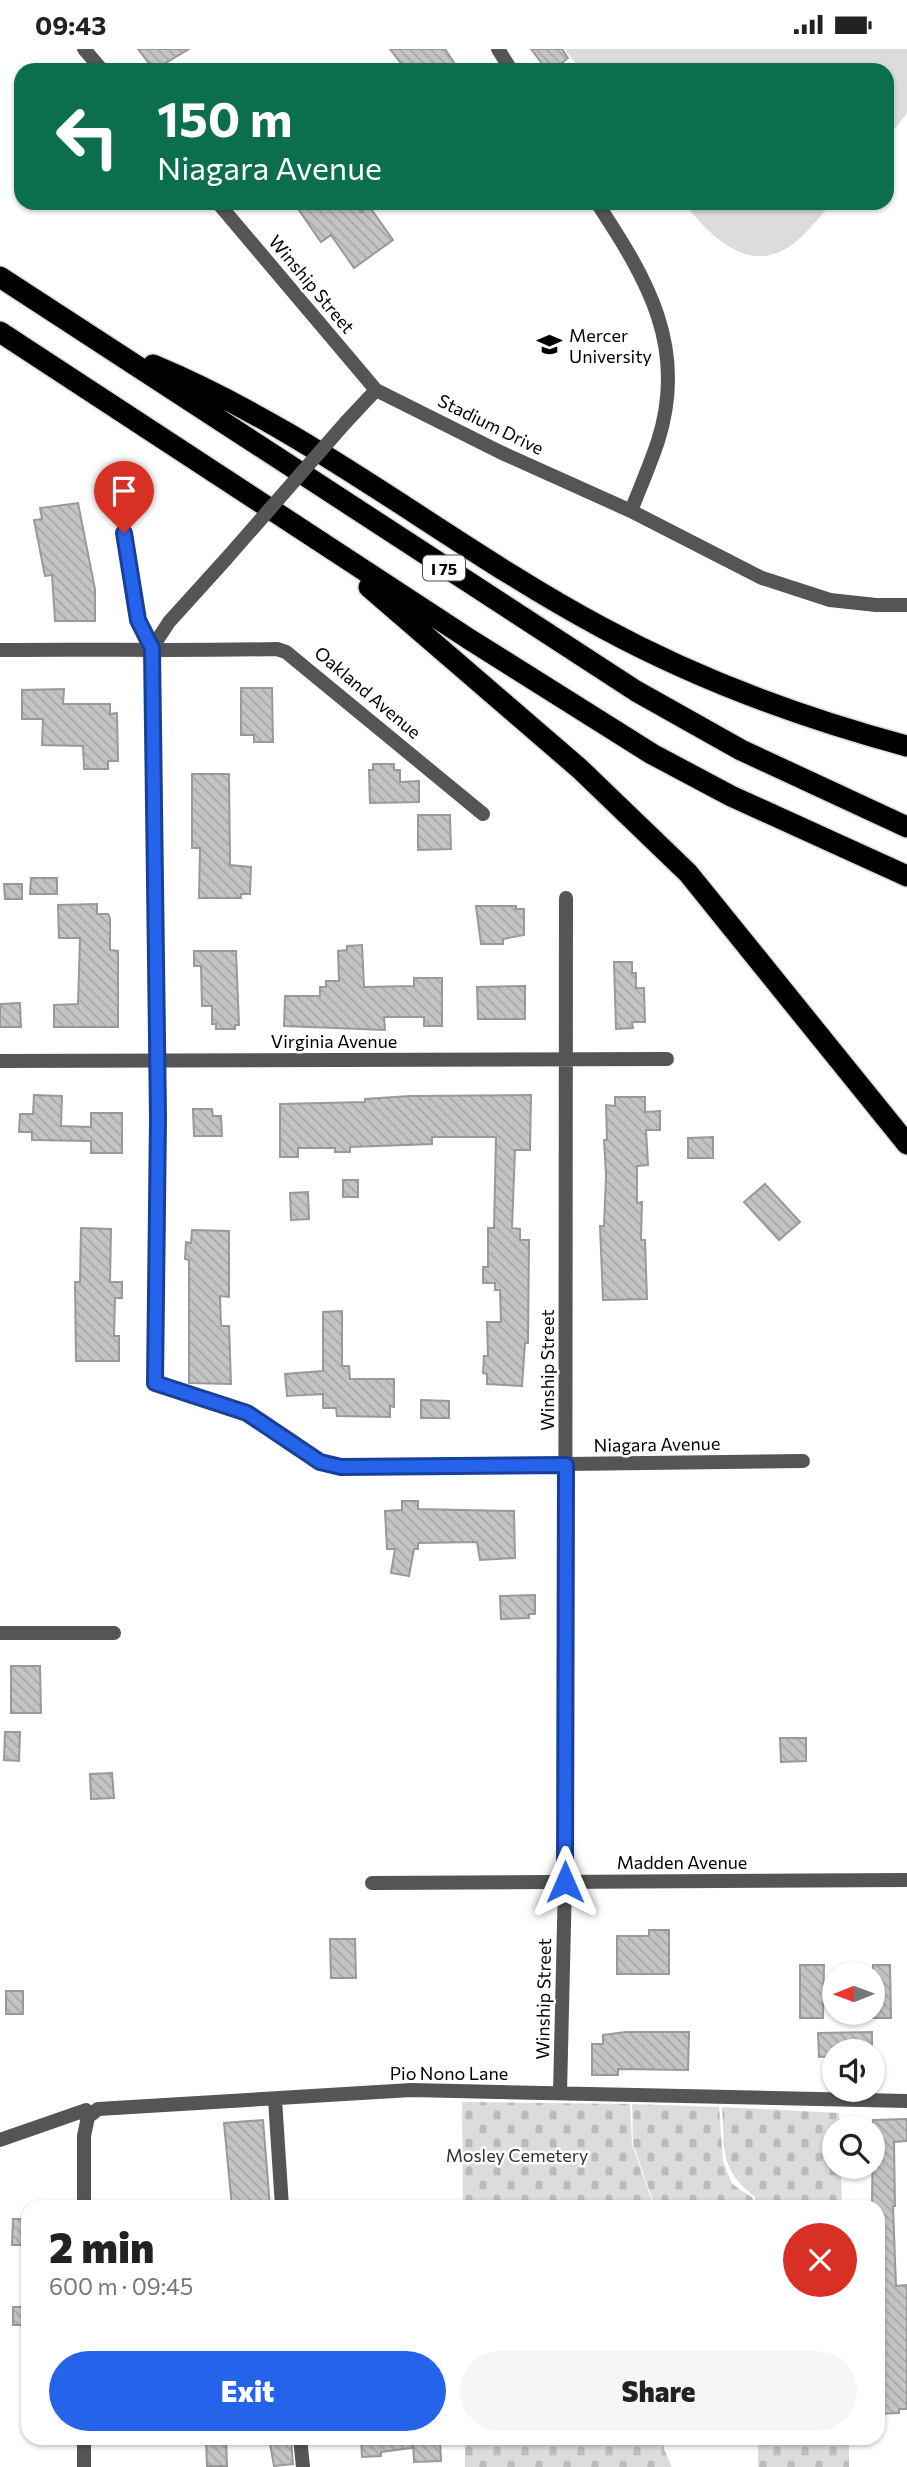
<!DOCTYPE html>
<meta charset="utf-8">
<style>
:root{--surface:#fff;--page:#f6f6f6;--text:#222;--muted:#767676;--accent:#2563eb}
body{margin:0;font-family:Commissioner,sans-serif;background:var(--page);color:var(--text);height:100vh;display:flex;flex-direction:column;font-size:26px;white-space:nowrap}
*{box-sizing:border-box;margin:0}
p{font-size:23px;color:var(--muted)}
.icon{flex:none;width:38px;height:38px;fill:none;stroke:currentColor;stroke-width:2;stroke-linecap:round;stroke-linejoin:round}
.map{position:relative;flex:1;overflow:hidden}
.drawer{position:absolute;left:21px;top:2151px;width:864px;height:245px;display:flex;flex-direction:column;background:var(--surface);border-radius:21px;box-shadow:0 2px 5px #0004}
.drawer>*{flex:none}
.hud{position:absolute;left:14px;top:14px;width:880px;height:147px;border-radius:21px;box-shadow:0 2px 5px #0004;background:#0b6e4f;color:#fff;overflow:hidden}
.needle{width:46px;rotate:269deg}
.fabs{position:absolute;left:822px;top:1913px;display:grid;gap:14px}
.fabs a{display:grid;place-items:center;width:63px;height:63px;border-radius:50%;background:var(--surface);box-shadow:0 2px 5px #0004;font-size:35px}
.pin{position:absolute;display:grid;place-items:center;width:60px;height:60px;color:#fff;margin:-72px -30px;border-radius:50% 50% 50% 0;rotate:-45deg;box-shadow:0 0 7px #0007}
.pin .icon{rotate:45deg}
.me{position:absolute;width:77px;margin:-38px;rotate:0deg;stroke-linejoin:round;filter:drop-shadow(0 0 5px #0008)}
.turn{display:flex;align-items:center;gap:24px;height:147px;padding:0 28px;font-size:32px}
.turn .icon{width:91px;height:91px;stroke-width:2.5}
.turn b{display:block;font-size:49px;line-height:60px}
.round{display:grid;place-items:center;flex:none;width:74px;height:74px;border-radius:37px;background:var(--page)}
.summary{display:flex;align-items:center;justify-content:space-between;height:119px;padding:0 28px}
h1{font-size:42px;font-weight:800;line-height:52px}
.primary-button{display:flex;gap:14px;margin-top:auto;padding:14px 28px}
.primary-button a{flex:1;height:80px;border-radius:42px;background:var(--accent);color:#fff;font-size:28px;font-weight:800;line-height:80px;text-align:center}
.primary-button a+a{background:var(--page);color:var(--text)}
.status{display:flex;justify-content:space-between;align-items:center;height:49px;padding:0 35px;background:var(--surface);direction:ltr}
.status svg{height:19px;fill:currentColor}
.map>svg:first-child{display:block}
</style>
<div class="status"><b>09:43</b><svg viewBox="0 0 49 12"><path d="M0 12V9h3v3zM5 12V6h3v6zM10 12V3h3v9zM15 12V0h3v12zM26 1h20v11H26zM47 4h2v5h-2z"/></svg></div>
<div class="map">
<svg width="907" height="2418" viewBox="0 0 907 2418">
<defs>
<pattern id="cemetery-stones" width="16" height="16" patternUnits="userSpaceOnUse" patternTransform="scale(1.75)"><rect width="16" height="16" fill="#dcdcdc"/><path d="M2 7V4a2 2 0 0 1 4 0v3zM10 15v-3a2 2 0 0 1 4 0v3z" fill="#bbb"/></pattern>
<pattern id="building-back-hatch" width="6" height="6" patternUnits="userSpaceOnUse" patternTransform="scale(1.75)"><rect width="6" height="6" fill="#c4c4c4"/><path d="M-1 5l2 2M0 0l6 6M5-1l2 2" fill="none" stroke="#a7a7a7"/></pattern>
</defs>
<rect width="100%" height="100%" fill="#fff"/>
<path fill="url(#cemetery-stones)" d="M 462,2053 L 630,2055 L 632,2095 L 654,2158 L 463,2158 Z
M 632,2055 L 719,2058 L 723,2112 L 732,2135 L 753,2149 L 753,2158 L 655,2158 L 633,2095 Z
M 722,2058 L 839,2064 L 840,2079 L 835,2079 L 835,2118 L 841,2118 L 842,2158 L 756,2158 L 755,2148 C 719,2120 725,2101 722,2058 Z
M 465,2389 L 664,2389 L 664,2400 L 672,2418 L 465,2418 Z
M 758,2389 L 849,2389 L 849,2418 L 758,2418 Z"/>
<path fill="#dcdcdc" d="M 564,0 L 907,0 L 907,64 L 887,90 L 887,21 L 581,21 Z
M 684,154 L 832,154 C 821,166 811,179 799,190 C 754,231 712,190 684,154 Z"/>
<path fill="url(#building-back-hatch)" stroke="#999" stroke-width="2" d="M 138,0 L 189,0 L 154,21 Z
M 390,0 L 445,0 L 459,21 L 406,21 Z
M 531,0 L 562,0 L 568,9 L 553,21 L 547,21 Z
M 294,154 L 355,154 L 361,163 L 369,157 L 393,191 L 354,219 L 331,186 L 321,193 Z
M 78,454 L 95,540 L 95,572 L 55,572 L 52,526 L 45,527 L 34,471 L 42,470 L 40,459 Z
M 241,639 L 272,639 L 273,693 L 254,693 L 254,686 L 241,686 Z
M 64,640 L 63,655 L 110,655 L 110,665 L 117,664 L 118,712 L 108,712 L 108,720 L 84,720 L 83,697 L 42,696 L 43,670 L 22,670 L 22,641 Z
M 373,715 L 394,715 L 394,721 L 400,721 L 400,733 L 419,732 L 419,753 L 370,754 L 369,721 L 373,721 Z
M 192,725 L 229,725 L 230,816 L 251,818 L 250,845 L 241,845 L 241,849 L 199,849 L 200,799 L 192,799 Z
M 418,766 L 450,766 L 451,800 L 418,801 Z
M 31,829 L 57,829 L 57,845 L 30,845 Z
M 4,835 L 22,835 L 22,850 L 5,850 Z
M 97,855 L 97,865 L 108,865 L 110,869 L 110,901 L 118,902 L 118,978 L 54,978 L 54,956 L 78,955 L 80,889 L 59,889 L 58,856 Z
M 476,857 L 516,857 L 516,860 L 524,860 L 524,886 L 503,890 L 503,895 L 481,895 Z
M 362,896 L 364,938 L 414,937 L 414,929 L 442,929 L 442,977 L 424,977 L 424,968 L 384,968 L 385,981 L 284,977 L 285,947 L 320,947 L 320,938 L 326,938 L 326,932 L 339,932 L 338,902 L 347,901 L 347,897 Z
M 194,902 L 236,902 L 239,976 L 235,976 L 235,980 L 216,980 L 216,975 L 212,975 L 212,957 L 202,957 L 201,917 L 194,917 Z
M 614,913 L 632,913 L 632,924 L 636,924 L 636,939 L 644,939 L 645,973 L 632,973 L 633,979 L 616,980 Z
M 525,937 L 525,970 L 478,970 L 477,938 Z
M 20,954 L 21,978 L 0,978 L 0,955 Z
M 34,1046 L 62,1047 L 61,1077 L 91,1078 L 91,1064 L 122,1064 L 122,1104 L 91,1104 L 91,1092 L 32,1091 L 32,1083 L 19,1083 L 20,1065 L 33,1065 Z
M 531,1046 L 530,1101 L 515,1101 L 512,1179 L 520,1180 L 520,1191 L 529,1191 L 528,1294 L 525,1294 L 522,1337 L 487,1335 L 487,1325 L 483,1324 L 484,1307 L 488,1307 L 487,1273 L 501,1273 L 500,1241 L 495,1241 L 495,1234 L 483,1234 L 483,1218 L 488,1218 L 488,1179 L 494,1179 L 496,1088 L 432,1088 L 432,1095 L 350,1098 L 350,1103 L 335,1103 L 335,1099 L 298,1099 L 298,1108 L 280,1108 L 280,1055 L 365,1053 L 365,1050 L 410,1047 Z
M 615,1048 L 645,1048 L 645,1063 L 660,1062 L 660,1081 L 646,1081 L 648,1116 L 637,1117 L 637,1154 L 642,1153 L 641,1191 L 645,1191 L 647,1250 L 603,1251 L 600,1177 L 604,1177 L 606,1126 L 604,1091 L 607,1091 L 606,1056 L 615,1057 Z
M 193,1060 L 212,1060 L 213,1067 L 221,1067 L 222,1087 L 194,1087 Z
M 713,1088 L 713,1109 L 688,1109 L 688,1089 Z
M 343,1131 L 358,1131 L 358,1148 L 343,1148 Z
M 765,1135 L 800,1173 L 779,1191 L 744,1153 Z
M 308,1143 L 309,1170 L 291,1171 L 290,1144 Z
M 81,1179 L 111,1180 L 110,1233 L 122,1233 L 122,1249 L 115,1249 L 114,1287 L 119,1287 L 119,1312 L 76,1312 L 75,1233 L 80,1233 Z
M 192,1181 L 229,1182 L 229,1248 L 220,1247 L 221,1277 L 229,1277 L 231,1335 L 189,1334 L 189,1211 L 185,1210 L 186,1193 L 191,1194 Z
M 342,1262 L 342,1317 L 349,1317 L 350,1330 L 394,1330 L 394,1358 L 390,1357 L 390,1368 L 337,1367 L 336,1359 L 323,1359 L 323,1345 L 287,1347 L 285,1325 L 323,1322 L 323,1263 Z
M 421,1351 L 449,1352 L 449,1369 L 421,1369 Z
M 402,1452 L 418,1452 L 418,1460 L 514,1462 L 515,1509 L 480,1511 L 477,1493 L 418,1494 L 418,1500 L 414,1500 L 409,1527 L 391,1524 L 395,1500 L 387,1500 L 385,1462 L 402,1461 Z
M 535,1546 L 535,1565 L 529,1565 L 529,1569 L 501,1570 L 500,1547 Z
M 11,1617 L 40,1617 L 41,1664 L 11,1664 Z
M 5,1683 L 20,1683 L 19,1712 L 4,1711 Z
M 780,1689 L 806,1689 L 806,1712 L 781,1713 Z
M 112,1724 L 114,1749 L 91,1750 L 90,1725 Z
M 649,1881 L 669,1881 L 669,1925 L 617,1925 L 617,1887 L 649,1887 Z
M 330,1890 L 355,1890 L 356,1929 L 331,1929 Z
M 800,1916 L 824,1916 L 823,1969 L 800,1969 Z
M 873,1916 L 890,1916 L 891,1969 L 873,1969 Z
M 6,1942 L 23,1942 L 23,1965 L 6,1965 Z
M 626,1983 L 689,1983 L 688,2021 L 618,2020 L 618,2026 L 592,2026 L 592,1995 L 603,1995 L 603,1986 Z
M 872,1983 L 872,2002 L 835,2002 L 835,2007 L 819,2008 L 818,1984 Z
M 907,2070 L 907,2092 L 894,2093 L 895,2157 L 893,2157 L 896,2237 L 907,2236 L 907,2360 L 899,2360 L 899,2364 L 878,2365 L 878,2158 L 872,2158 L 873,2071 Z
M 263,2071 L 270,2158 L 232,2158 L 224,2074 Z
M 13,2170 L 28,2170 L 28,2196 L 12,2196 Z
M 13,2258 L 28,2258 L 28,2276 L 13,2276 Z
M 206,2389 L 226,2389 L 227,2417 L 207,2417 Z
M 269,2389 L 291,2389 L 293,2415 L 274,2417 Z
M 361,2389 L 411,2389 L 412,2399 L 381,2403 L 381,2407 L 362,2408 Z
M 413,2389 L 440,2389 L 441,2412 L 414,2413 Z"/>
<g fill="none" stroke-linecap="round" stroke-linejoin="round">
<defs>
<path id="motorway" d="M 0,228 L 636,642 L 741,701 L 907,778
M 0,283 L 469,590 L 652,705 L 731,747 L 907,827
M 153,316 C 314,383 448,496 601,578 C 697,630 802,669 907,697
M 369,538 L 580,720 L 688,824 L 907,1095"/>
</defs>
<use href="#motorway" stroke="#dbdbdb" stroke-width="24"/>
<path stroke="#555" stroke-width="14" d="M 84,0 L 102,21
M 498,0 L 511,21
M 218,154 L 376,341 L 500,403 L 631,462 L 762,529 L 830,551 L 876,556 L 907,556
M 597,154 C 647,230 688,298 658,392 C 650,416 640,439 631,462
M 346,373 L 376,341
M 124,484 L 138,571 L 152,599 L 158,1068 L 155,1334 L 247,1364 L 320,1413 L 341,1418 L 803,1412
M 152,599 L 169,573 L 226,510
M 0,601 C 93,600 185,602 277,600 L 286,603 L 483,765
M 0,1012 L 667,1010
M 0,1584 L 114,1584
M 372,1834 L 907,1831
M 560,2044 L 565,1833 L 566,849
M 275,2050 L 282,2158
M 0,2091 L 86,2061 L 92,2065 L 98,2060 L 411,2041 L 907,2052
M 84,2158 L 84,2087 L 88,2068 L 92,2065
M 300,2389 L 303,2418
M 84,2418 L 84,2389"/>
<use href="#motorway" stroke="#000" stroke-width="21"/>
<path stroke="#555" stroke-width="14" d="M 226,510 L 346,373"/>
</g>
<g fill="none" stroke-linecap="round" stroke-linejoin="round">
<defs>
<path id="route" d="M 124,484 L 138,571 L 152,599 L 158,1068 L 155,1334 L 247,1364 L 320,1413 L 341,1418 L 566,1416 L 565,1833"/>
</defs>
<use href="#route" stroke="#184099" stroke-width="18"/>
<use href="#route" stroke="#2563eb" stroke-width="12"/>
</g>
<defs>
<symbol id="university-bare" viewBox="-9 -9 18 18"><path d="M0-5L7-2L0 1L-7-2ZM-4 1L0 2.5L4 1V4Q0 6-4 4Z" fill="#000" stroke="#fff" stroke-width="2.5" paint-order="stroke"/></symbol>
</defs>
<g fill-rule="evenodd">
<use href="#university-bare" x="532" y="278" width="35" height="35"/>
</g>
<g text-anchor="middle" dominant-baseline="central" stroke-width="5" stroke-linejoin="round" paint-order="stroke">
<rect fill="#fff" stroke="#4c4c4c" stroke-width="2" x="423" y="506.5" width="42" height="25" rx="5"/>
<g font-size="16" font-weight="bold" fill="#000">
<text x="444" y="519">I 75</text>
</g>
<g font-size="18" fill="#000" stroke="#fff">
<text transform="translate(312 235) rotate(50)">Winship Street</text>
<text transform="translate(491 375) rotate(26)">Stadium Drive</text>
<text transform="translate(368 643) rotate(40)">Oakland Avenue</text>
<text x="334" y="992">Virginia Avenue</text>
<text transform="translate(547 1321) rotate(-90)">Winship Street</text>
<text transform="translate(657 1395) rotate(-1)">Niagara Avenue</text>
<text x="682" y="1813">Madden Avenue</text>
<text transform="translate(543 1950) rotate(-89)">Winship Street</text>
<text x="449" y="2024">Pio Nono Lane</text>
</g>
<g font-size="18" fill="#000" stroke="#fff" text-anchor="start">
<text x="569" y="286">Mercer<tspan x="569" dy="21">University</tspan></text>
</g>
<g font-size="18" fill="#333" stroke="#fff">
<text x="517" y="2106">Mosley Cemetery</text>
</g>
</g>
</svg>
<div class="fabs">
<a><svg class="needle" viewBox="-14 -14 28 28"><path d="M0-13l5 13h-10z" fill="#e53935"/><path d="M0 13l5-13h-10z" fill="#767676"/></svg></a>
<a><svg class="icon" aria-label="sound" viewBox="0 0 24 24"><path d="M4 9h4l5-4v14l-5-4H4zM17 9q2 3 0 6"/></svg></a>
<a><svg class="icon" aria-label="search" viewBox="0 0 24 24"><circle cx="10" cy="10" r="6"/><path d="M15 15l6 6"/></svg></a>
</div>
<div class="pin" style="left:124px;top:484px;background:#d93025"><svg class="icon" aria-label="arrive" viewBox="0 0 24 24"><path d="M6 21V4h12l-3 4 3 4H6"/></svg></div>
<svg class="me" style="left:565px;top:1833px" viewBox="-20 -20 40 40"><path d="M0-17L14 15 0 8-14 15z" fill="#2563eb" stroke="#fff" stroke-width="4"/></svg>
<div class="hud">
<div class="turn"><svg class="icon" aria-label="left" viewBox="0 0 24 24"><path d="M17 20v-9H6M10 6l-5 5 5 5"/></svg><div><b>150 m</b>Niagara Avenue</div></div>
</div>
<section class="drawer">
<div class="summary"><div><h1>2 min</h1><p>600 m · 09:45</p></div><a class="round" style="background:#d93025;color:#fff"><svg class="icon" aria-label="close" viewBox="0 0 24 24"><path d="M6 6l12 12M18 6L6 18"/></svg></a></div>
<div class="primary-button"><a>Exit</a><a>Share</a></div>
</section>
</div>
